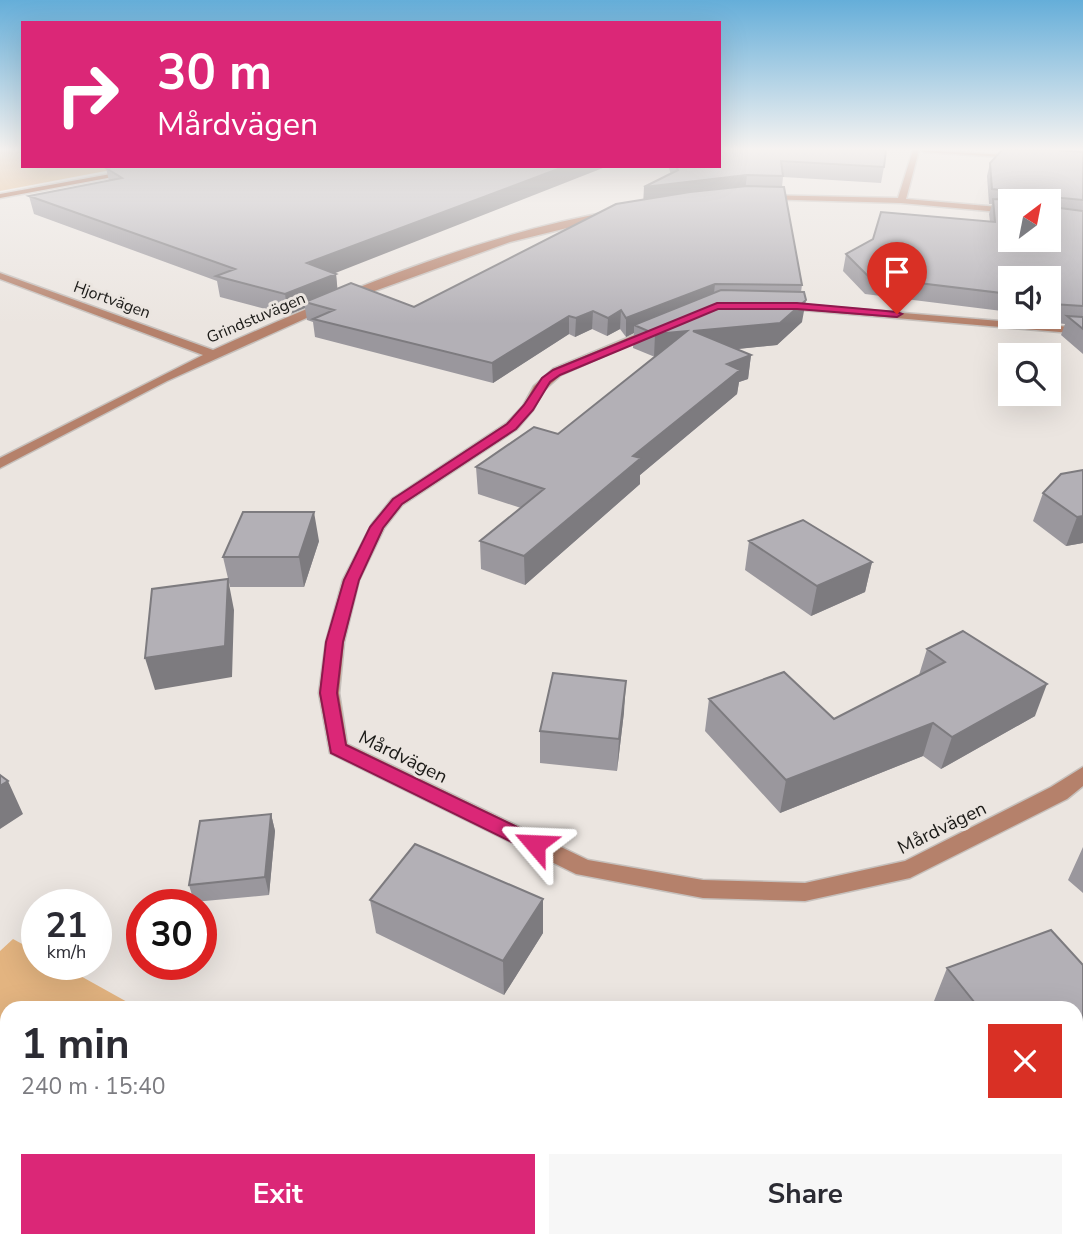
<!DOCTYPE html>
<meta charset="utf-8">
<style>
:root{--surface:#fff;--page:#f7f7f7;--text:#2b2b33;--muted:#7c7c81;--accent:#db2777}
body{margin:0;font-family:"Nunito Sans",sans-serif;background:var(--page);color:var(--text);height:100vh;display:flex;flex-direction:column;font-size:26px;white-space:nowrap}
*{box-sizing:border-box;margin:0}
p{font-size:23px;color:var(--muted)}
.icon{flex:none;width:38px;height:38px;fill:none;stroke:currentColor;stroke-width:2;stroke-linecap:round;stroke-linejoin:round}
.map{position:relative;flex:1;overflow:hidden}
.panel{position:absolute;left:0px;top:1001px;width:1083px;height:247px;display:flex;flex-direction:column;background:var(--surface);border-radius:21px 21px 0 0;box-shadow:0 7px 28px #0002}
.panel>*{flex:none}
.guide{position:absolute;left:21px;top:21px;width:700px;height:147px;border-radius:0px;box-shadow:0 7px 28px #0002;background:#db2777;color:#fff;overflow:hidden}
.needle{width:46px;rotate:32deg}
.tools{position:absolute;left:998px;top:189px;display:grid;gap:14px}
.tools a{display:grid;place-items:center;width:63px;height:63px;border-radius:0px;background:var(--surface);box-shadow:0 7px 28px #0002;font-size:35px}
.speed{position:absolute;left:21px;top:889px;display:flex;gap:14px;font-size:35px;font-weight:700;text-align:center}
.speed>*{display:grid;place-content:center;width:91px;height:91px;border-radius:50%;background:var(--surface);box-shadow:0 7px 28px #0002;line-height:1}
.speed small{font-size:18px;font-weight:400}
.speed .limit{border:10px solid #d22;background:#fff;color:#111}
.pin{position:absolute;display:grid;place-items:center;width:60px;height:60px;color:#fff;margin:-72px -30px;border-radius:50% 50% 50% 0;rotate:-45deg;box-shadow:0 0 7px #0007}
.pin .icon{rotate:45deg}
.me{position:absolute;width:77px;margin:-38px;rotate:296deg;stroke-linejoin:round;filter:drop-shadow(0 0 5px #0008)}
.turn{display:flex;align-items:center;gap:24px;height:147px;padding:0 21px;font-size:32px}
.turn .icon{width:91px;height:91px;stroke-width:2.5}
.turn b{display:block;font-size:49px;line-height:60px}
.round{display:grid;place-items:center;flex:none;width:74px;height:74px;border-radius:0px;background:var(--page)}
.head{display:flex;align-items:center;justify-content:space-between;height:119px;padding:0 21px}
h1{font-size:42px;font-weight:700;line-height:52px}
.button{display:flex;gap:14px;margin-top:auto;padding:14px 21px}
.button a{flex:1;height:80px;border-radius:0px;background:var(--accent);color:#fff;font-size:28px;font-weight:700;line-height:80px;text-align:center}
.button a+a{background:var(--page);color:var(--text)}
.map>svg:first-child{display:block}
</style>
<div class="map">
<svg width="1083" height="1247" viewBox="0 0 1083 1247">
<rect width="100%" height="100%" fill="#ebe5e0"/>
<path fill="#e3b480" d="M 0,150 L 23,150 L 23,166 L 132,166 L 0,191 Z
M 13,939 L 37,952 L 37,964 L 59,964 L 138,1008 L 7,1008 L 7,1186 L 0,1181 L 0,951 Z
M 1083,1175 L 1083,1247 L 748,1247 L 773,1241 L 1076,1241 L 1076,1176 Z
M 67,1241 L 537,1241 L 552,1247 L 73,1247 Z"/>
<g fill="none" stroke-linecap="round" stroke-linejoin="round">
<defs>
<path id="street" d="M 913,150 L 919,150 L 906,199 L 1010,208 L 1010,213 L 901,203 L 762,199 L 758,197 L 762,195 L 898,198 Z
M 921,150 L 1023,156 L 1019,158 L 924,152 Z
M 613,211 L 616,216 L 510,242 L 333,306 L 167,381 L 0,468 L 0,458 L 203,355 L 0,279 L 0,273 L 213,350 C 340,293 474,236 613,211 Z
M 783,303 L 1083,328 L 1083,334 L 779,308 L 779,304 Z
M 654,327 L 659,330 L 658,332 L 561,375 L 543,391 L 533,410 L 517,429 L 402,505 L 384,528 L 359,580 L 344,642 L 339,693 L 347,744 L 588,860 L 703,880 L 805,883 L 905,861 L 1051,787 L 1083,767 L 1083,786 L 1067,799 L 910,878 L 805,901 L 703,898 L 576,874 L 330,753 L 319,693 L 326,642 L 343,580 L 372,524 L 392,499 L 507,423 L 523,406 L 534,386 L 553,369 Z"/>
<path id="secondary" d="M 155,166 L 172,166 L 0,198 L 0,194 Z"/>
</defs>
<use href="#street" stroke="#c6c0bc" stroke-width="3"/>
<use href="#secondary" stroke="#c6c0bc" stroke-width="3"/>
<use href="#street" fill="#b5816b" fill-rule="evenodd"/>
<use href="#secondary" fill="#984d2d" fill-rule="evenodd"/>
</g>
<path fill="#9a979d" d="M 719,150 L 884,167 L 881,183 L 783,177 L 782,187 L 802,285 L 801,292 L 802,322 L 777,345 L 736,349 L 751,355 L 748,379 L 739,382 L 737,394 L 640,475 L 640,484 L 525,585 L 481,569 L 480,541 L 521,508 L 478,494 L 476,467 L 558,434 L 655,357 L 633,348 L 634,333 L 626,337 L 620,329 L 607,336 L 592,329 L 575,337 L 569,334 L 493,383 L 315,337 L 313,322 L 307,320 L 305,308 L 288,315 L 220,297 L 217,281 L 34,214 L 29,196 L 109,181 L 106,168 L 336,274 L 337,289 L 414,307 L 644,200 L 671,174 L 668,166 L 719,166 Z
M 1002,150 L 1083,150 L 1083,354 L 1061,335 L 1065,324 L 1047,322 L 1041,317 L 1048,317 L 1048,278 L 1010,278 L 1010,312 L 865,294 L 843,271 L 846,254 L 990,222 L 989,214 L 992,204 L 989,204 L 987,176 L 990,163 Z
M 1083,470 L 1083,543 L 1066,546 L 1033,521 L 1043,493 Z
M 319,541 L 304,587 L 230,587 L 223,557 Z
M 749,541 L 872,562 L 865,592 L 811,616 L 745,570 Z
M 927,649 L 1035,716 L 941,769 L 923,756 L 780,813 L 705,731 L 709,699 L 834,719 L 919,675 Z
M 624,712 L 617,771 L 540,763 L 540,731 Z
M 271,814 L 275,831 L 269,895 L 194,902 L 189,885 Z
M 1083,847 L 1083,893 L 1068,880 Z
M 370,900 L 543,933 L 504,995 L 376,933 Z
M 1051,930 L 1083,965 L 1083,1052 L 1076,1055 L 1076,1008 L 939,1008 L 934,1001 L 947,968 Z"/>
<path fill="#7d7b7f" d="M 566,166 L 608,166 L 310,283 L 307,263 Z
M 747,175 L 745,191 L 643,205 L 644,187 Z
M 336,274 L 338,294 L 305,302 L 305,308 L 288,315 L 285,294 Z
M 715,284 L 713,301 L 634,325 L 634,333 L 626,337 L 626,318 Z
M 806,300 L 802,322 L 777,345 L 691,354 L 693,331 Z
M 621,310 L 620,329 L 607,336 L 608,318 Z
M 593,311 L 592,329 L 575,337 L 576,318 Z
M 569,316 L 569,334 L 493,383 L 492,363 Z
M 687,331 L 685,354 L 654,357 L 655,334 Z
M 751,355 L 748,379 L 739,382 L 737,394 L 640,475 L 640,484 L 525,585 L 524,556 L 633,456 L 727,364 Z
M 314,512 L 319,541 L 304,587 L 299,557 Z
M 1083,516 L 1083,543 L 1066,546 L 1077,517 Z
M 872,562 L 865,592 L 811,616 L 817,586 Z
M 228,579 L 234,610 L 232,677 L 155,690 L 145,658 Z
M 626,681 L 624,712 L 617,771 L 619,739 Z
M 1047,684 L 1035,716 L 941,769 L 952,737 Z
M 933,723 L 923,756 L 780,813 L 786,780 Z
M 8,781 L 23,814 L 0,829 L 0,786 Z
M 271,814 L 275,831 L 269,895 L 265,877 Z
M 543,899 L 543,933 L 504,995 L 503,961 Z
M 1083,1027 L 1083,1052 L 1076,1055 L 1076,1030 Z"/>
<path fill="#b3b0b6" stroke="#7d7b7f" stroke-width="2" fill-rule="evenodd" d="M 719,150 L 886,150 L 884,167 L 781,161 L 783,176 L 747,175 L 644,187 L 678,170 L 676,166 L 719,166 Z
M 1002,150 L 1049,150 L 1083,152 L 1083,200 L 1052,197 L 1050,205 L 1052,207 L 1083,211 L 1083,306 L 1052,304 L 1048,300 L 1048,278 L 1010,278 L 1010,294 L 869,277 L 846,254 L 873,239 L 881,212 L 995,222 L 993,199 L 1014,200 L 1017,198 L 1014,191 L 992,189 L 990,163 ZM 1010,201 L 1048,201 L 1048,240 L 1010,240 Z
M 117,166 L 566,166 L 307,263 L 336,274 L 285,294 L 216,276 L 235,269 L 29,196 L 122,178 L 106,168 Z
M 747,186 L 784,187 L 802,285 L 715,284 L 626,318 L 621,310 L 608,318 L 593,311 L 576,318 L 569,316 L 492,363 L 313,319 L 334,310 L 305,302 L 351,283 L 414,307 L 616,204 L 690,192 Z
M 721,290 L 804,292 L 806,300 L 780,323 L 693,331 L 751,355 L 727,364 L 740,370 L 633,456 L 641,458 L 524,556 L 480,541 L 544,489 L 476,467 L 534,427 L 558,434 L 687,331 L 655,334 L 634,325 Z
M 1067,316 L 1083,317 L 1083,329 Z
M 1083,470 L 1083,516 L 1077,517 L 1043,493 L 1061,474 Z
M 243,512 L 314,512 L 299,557 L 223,557 Z
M 803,520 L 872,562 L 817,586 L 749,541 Z
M 228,579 L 225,646 L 145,658 L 152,589 Z
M 963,631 L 1047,684 L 952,737 L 933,723 L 786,780 L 709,699 L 784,672 L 834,719 L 945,662 L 927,649 Z
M 553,673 L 626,681 L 619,739 L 540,731 Z
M 0,775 L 8,781 L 0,786 Z
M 271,814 L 265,877 L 189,885 L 200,821 Z
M 415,844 L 543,899 L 503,961 L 370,900 Z
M 1051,930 L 1083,965 L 1083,1027 L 1076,1030 L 1076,1008 L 979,1008 L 947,968 Z"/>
<linearGradient id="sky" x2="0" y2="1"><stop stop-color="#65aed9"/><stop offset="0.46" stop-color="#f6f3f1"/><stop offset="1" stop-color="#f6f3f1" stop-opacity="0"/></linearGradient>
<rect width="1083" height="324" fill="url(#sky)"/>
<path fill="#db2777" stroke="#8e194d" stroke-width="2" d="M 717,303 L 797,303 L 897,312 L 902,314 L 897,317 L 797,309 L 718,309 L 560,375 L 550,382 L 533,410 L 516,429 L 402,504 L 383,528 L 359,580 L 343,642 L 337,693 L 346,745 L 542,839 L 545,844 L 542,850 L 535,852 L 528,850 L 331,753 L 320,693 L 326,642 L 344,580 L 370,527 L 393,499 L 507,424 L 524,405 L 542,378 L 553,370 Z"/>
<g text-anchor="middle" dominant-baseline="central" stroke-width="6" stroke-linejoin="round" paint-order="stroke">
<g font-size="16" fill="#1b1a17" stroke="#ebe5e0">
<text transform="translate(112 300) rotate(20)">Hjortvägen</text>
<text transform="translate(256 318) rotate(-23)">Grindstuvägen</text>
</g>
<g font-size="19" fill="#1b1a17" stroke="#ebe5e0">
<text transform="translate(403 757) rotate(26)">Mårdvägen</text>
<text transform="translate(942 828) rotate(-26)">Mårdvägen</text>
</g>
</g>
</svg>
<div class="tools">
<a><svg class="needle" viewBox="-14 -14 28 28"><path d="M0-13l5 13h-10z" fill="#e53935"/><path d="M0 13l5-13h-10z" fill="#7c7c81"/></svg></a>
<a><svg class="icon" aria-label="sound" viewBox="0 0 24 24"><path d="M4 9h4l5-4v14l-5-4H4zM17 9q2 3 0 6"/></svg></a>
<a><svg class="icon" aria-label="search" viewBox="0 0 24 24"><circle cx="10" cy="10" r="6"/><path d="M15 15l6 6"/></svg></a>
</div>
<div class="speed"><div>21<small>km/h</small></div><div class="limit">30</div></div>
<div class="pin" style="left:897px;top:314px;background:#d93025"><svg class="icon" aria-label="arrive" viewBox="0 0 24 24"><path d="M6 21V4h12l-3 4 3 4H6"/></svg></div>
<svg class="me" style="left:535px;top:844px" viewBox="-20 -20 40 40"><path d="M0-17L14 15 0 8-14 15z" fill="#db2777" stroke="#fff" stroke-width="4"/></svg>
<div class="guide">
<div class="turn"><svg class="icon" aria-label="right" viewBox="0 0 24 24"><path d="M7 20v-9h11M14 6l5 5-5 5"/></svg><div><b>30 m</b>Mårdvägen</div></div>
</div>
<section class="panel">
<div class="head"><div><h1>1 min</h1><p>240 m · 15:40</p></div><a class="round" style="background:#d93025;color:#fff"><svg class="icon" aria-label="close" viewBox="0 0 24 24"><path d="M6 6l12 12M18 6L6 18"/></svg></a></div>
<div class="button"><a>Exit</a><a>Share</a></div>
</section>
</div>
